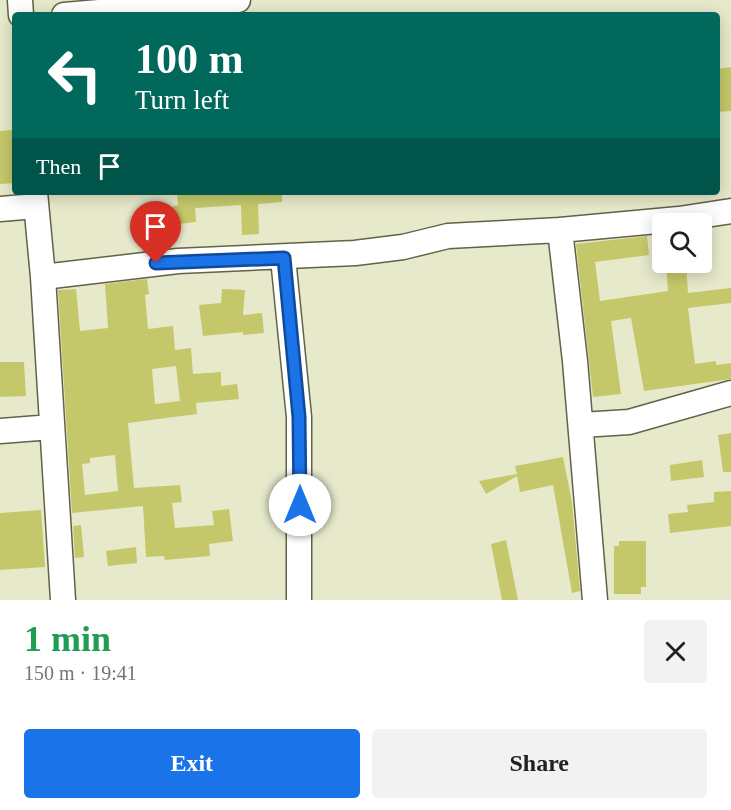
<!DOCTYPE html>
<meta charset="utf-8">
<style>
:root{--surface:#fff;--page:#f2f2f2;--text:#202124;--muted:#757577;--accent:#1a73e8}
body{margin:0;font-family:Georgia,serif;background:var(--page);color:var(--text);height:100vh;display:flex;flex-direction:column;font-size:22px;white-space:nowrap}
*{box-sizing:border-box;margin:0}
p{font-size:20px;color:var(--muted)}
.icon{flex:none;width:33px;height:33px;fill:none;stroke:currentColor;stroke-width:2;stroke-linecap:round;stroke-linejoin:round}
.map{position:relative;height:600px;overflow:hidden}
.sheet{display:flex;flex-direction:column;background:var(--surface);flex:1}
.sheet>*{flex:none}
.banner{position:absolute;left:12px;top:12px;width:708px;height:183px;border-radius:6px;box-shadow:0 3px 15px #0003;background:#00695c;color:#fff;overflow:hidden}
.controls{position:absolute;left:652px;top:213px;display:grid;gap:12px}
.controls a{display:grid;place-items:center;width:60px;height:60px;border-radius:6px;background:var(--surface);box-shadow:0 3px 15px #0003;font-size:30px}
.pin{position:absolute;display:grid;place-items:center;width:51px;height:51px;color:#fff;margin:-62px -26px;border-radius:50% 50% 50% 0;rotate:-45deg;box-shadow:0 0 6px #0007}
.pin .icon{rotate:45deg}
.me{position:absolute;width:66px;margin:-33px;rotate:0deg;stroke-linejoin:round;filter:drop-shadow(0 0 4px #0008)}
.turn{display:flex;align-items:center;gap:21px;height:126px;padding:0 24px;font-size:27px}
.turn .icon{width:78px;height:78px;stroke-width:2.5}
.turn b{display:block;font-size:42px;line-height:51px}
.then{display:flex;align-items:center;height:57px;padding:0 24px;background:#0003;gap:12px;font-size:22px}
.round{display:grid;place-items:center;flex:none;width:63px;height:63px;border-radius:6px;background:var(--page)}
.overview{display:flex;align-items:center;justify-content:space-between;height:102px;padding:0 24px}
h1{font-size:36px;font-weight:800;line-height:45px;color:#1e9e55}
.cta{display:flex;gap:12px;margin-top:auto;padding:12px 24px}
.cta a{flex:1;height:69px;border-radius:6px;background:var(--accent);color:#fff;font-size:24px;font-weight:800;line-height:69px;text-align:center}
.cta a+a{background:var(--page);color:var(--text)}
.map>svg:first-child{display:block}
</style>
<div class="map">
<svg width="731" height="600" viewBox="0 0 731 600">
<rect width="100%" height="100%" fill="#e7e9cb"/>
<path fill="#c5c86a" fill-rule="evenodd" d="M 731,67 L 731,111 L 717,112 L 717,69 Z
M 12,130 L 15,183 L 0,184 L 0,131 Z
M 177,192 L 282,192 L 282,202 L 258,204 L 259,234 L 242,235 L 241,205 L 195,208 L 196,222 L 169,225 L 171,241 L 142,244 L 139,212 L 150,214 L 178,205 Z
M 647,236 L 649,255 L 595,262 L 600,301 L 668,291 L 666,262 L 686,262 L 688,293 L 731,288 L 731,303 L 688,308 L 695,364 L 716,361 L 716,365 L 731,363 L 731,379 L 644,391 L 631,318 L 611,321 L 621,394 L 593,397 L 576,244 Z
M 147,279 L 149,294 L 145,295 L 148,329 L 173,326 L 175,350 L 191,348 L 193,374 L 221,372 L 221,386 L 237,384 L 239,399 L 196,403 L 197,414 L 128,423 L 134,488 L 180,485 L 182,502 L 172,503 L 175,528 L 214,525 L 212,511 L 229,509 L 233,541 L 209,544 L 210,556 L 165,560 L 164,556 L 146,557 L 143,506 L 72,513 L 58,290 L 76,289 L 80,331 L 108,328 L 105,284 ZM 176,366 L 180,401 L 155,404 L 152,369 ZM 115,455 L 118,491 L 85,495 L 82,464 L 90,463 L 90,458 Z
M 222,289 L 245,290 L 243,315 L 262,313 L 264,333 L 243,335 L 243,332 L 203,336 L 199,305 L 221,303 Z
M 0,362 L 24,362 L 26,396 L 0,397 Z
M 731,433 L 731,472 L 723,472 L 718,435 Z
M 563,457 L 572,502 L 580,591 L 572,593 L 553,485 L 520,492 L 517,476 L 486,494 L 479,481 L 517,474 L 515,466 Z
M 702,460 L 704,477 L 671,481 L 670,465 Z
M 731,491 L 731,526 L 670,533 L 668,514 L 688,512 L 687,505 L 714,502 L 714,492 Z
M 41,510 L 45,567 L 0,570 L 0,513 Z
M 81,525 L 84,557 L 75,558 L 73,526 Z
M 506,540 L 518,600 L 502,600 L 491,544 Z
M 619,541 L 646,541 L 646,587 L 641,587 L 641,594 L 614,594 L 614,546 L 619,546 Z
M 136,547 L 137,563 L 108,566 L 106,551 Z"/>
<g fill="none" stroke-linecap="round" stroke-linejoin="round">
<defs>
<path id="minor" d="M 20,0 L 21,15
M 64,15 L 238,0
M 35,192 L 43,277 L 63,600
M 0,209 L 36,206
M 560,230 L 575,361 L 595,600
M 283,258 L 299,417 L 299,600
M 43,277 L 178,261 L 355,253 L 403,247 L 448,236 L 560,230 L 679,219 L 731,211
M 581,425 L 629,422 L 731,393
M 0,431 L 52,427"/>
</defs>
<use href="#minor" stroke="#616248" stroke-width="27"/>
<use href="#minor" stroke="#fff" stroke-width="24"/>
</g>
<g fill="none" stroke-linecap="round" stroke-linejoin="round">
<defs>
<path id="route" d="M 156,263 L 284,258 L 299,417 L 300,505"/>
</defs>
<use href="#route" stroke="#114b97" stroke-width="15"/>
<use href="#route" stroke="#1a73e8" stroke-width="10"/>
</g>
</svg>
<div class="controls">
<a><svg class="icon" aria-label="search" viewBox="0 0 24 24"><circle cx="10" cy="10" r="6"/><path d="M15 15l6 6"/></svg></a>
</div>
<div class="pin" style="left:156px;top:263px;background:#d93025"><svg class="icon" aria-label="arrive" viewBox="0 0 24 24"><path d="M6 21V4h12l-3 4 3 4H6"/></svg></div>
<svg class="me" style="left:300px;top:505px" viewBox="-20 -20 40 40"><circle r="19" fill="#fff"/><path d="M0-13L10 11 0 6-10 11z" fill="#1a73e8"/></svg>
<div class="banner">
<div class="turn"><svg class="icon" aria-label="left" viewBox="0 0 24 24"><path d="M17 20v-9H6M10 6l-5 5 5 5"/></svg><div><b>100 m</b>Turn left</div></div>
<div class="then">Then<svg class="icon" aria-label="arrive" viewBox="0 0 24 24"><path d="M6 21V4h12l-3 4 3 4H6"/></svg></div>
</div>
</div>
<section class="sheet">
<div class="overview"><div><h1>1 min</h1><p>150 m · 19:41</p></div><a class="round"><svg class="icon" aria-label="close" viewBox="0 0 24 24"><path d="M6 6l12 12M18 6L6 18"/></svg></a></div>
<div class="cta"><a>Exit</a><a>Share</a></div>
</section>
